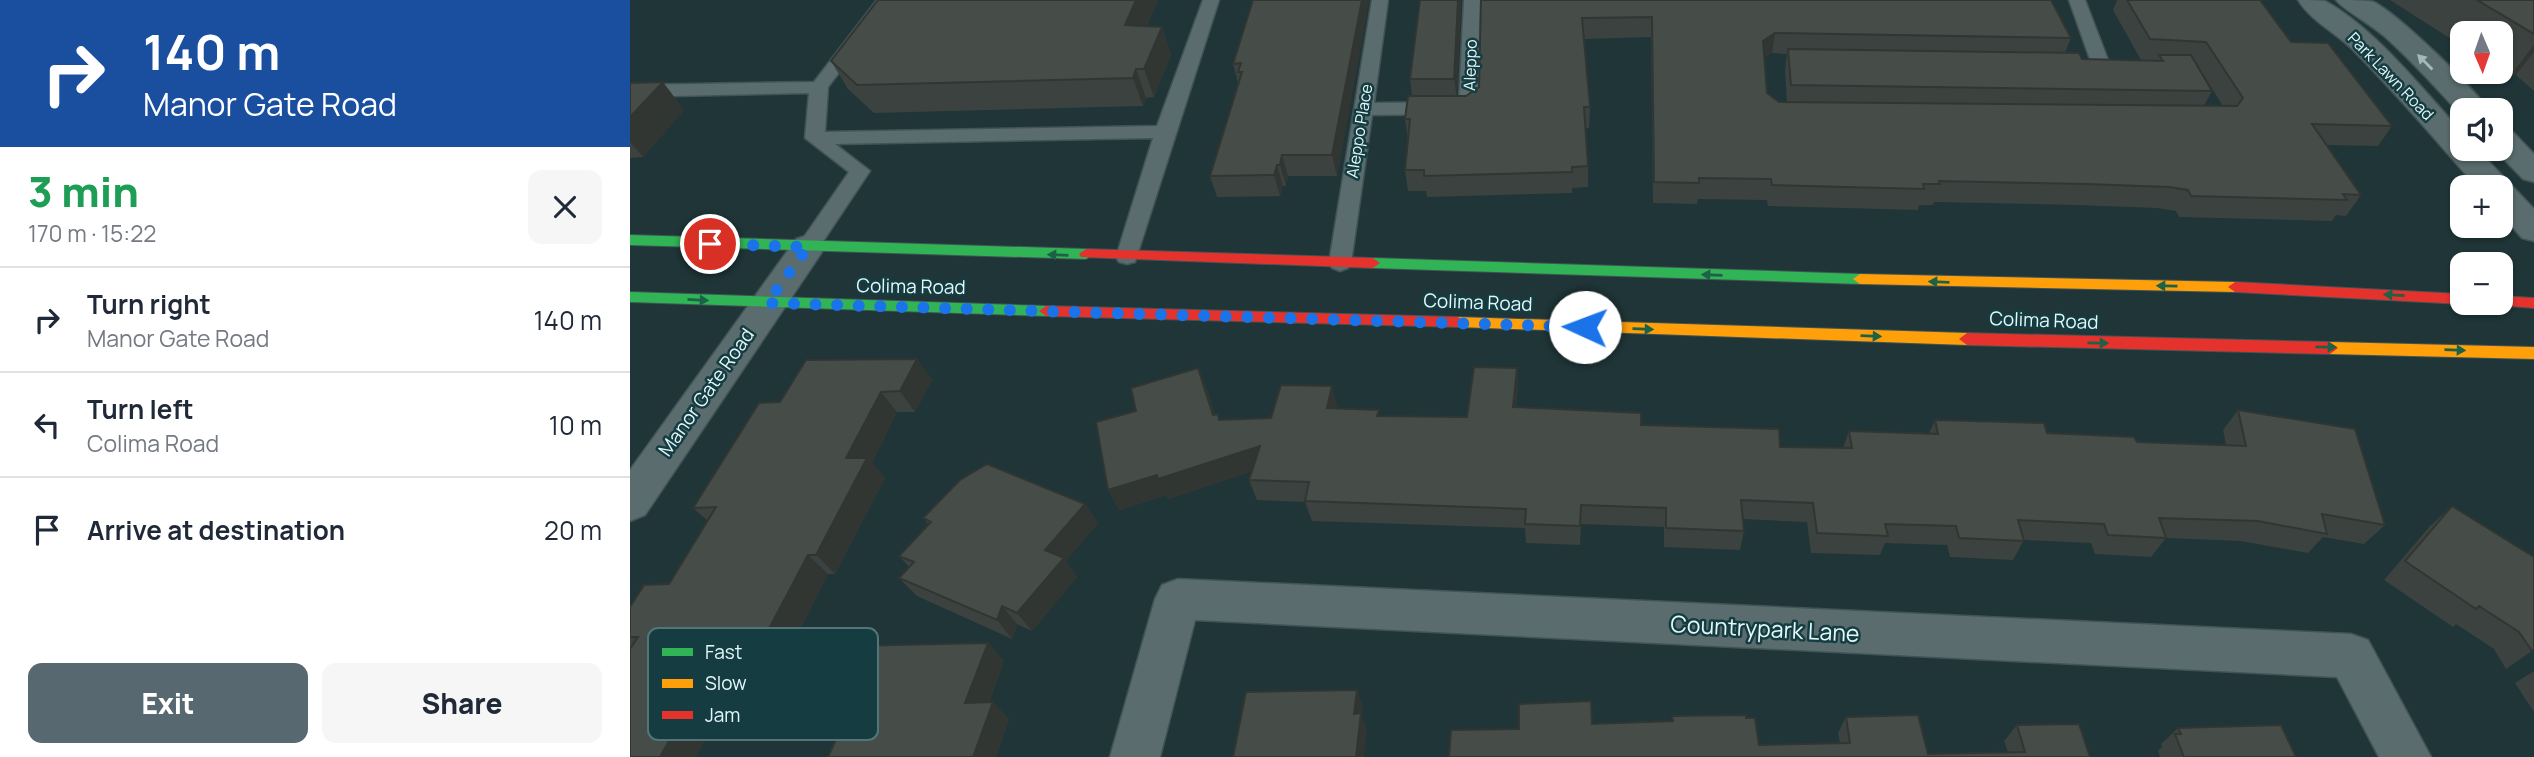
<!DOCTYPE html>
<meta charset="utf-8">
<style>
:root{--surface:#fff;--page:#f6f6f7;--text:#1f2937;--muted:#747a83;--line:#e0e1e3;--accent:#586870}
body{margin:0;font-family:Manrope,sans-serif;background:var(--page);color:var(--text);height:100vh;display:flex;flex-direction:column;font-size:26px;white-space:nowrap}
*{box-sizing:border-box;margin:0}
p{font-size:23px;color:var(--muted)}
.icon{flex:none;width:38px;height:38px;fill:none;stroke:currentColor;stroke-width:2;stroke-linecap:round;stroke-linejoin:round}
.map{position:relative;flex:1;overflow:hidden}
.panel{display:flex;flex-direction:column;background:var(--surface);width:630px}
.panel>*{flex:none}
.guide{background:#1a4fa0;color:#fff;overflow:hidden}
.needle{width:46px;rotate:178deg}
.tools{position:absolute;left:1820px;top:21px;display:grid;gap:14px}
.tools a{display:grid;place-items:center;width:63px;height:63px;border-radius:14px;background:var(--surface);box-shadow:0 2px 5px #0004;font-size:35px}
.pin{position:absolute;display:grid;place-items:center;width:60px;height:60px;color:#fff;margin:-30px;border:4px solid #fff;border-radius:50%;box-shadow:0 2px 7px #0007}
.me{position:absolute;width:77px;margin:-38px;rotate:272deg;stroke-linejoin:round;filter:drop-shadow(0 0 5px #0008)}
.turn{display:flex;align-items:center;gap:24px;height:147px;padding:0 28px;font-size:32px}
.turn .icon{width:91px;height:91px;stroke-width:2.5}
.turn b{display:block;font-size:49px;line-height:60px}
.round{display:grid;place-items:center;flex:none;width:74px;height:74px;border-radius:14px;background:var(--page)}
.overview{display:flex;align-items:center;justify-content:space-between;height:119px;padding:0 28px}
h1{font-size:42px;font-weight:800;line-height:52px;color:#1e9e55}
.action{display:flex;gap:14px;margin-top:auto;padding:14px 28px}
.action a{flex:1;height:80px;border-radius:14px;background:var(--accent);color:#fff;font-size:28px;font-weight:800;line-height:80px;text-align:center}
.action a+a{background:var(--page);color:var(--text)}
ul{padding:0;list-style:none}
li{display:flex;align-items:center;gap:21px;height:105px;padding:0 28px;border-top:2px solid var(--line)}
li div{flex:1}
li b{display:block;font-size:26px}
li em{font-style:normal}
main{display:flex;flex:1;min-height:0}
.map>svg:first-child{display:block}
</style>
<main>
<section class="panel">
<div class="guide">
<div class="turn"><svg class="icon" aria-label="right" viewBox="0 0 24 24"><path d="M7 20v-9h11M14 6l5 5-5 5"/></svg><div><b>140 m</b>Manor Gate Road</div></div>
</div>
<div class="overview"><div><h1>3 min</h1><p>170 m · 15:22</p></div><a class="round"><svg class="icon" aria-label="close" viewBox="0 0 24 24"><path d="M6 6l12 12M18 6L6 18"/></svg></a></div>
<ul>
<li><svg class="icon" aria-label="right" viewBox="0 0 24 24"><path d="M7 20v-9h11M14 6l5 5-5 5"/></svg><div><b>Turn right</b><p>Manor Gate Road</p></div><em>140 m</em></li>
<li><svg class="icon" aria-label="left" viewBox="0 0 24 24"><path d="M17 20v-9H6M10 6l-5 5 5 5"/></svg><div><b>Turn left</b><p>Colima Road</p></div><em>10 m</em></li>
<li><svg class="icon" aria-label="arrive" viewBox="0 0 24 24"><path d="M6 21V4h12l-3 4 3 4H6"/></svg><div><b>Arrive at destination</b></div><em>20 m</em></li>
</ul>
<div class="action"><a>Exit</a><a>Share</a></div>
</section>
<div class="map">
<svg width="1904" height="757" viewBox="0 0 1904 757">
<rect width="100%" height="100%" fill="#1f3537"/>
<g fill="none" stroke-linecap="round" stroke-linejoin="round">
<defs>
<path id="lane" d="M 247,0 L 264,0 L 198,87 L 195,132 L 527,126 L 573,0 L 589,0 L 505,262 L 497,264 L 489,262 L 486,257 L 523,138 L 205,144 L 240,171 L 186,252 L 178,254 L 170,252 L 167,247 L 219,172 L 175,138 L 179,93 L 0,97 L 0,85 L 184,82 Z
M 742,0 L 758,0 L 744,103 L 829,102 L 834,0 L 850,0 L 848,108 L 838,114 L 742,115 L 721,263 L 718,268 L 710,271 L 702,268 L 699,263 Z
M 1439,0 L 1455,0 L 1480,65 L 1477,69 L 1471,70 L 1462,65 Z"/>
<path id="street" d="M 1668,0 C 1675,0 1689,0 1695,1 C 1744,27 1794,91 1832,132 L 1832,149 L 1847,149 L 1904,209 L 1904,241 L 1892,238 L 1871,214 L 1871,187 L 1847,187 C 1806,141 1767,94 1723,50 C 1705,32 1682,22 1668,0 Z
M 1706,0 C 1717,0 1734,0 1744,2 C 1768,14 1844,87 1858,110 L 1832,110 L 1832,116 C 1807,89 1782,61 1754,36 C 1743,26 1711,8 1706,0 Z
M 1871,129 L 1882,131 L 1904,154 L 1904,182 L 1893,179 L 1864,149 L 1871,149 Z
M 178,235 L 190,239 L 195,247 L 190,255 L 15,515 L 0,521 L 0,470 L 166,239 Z
M 548,579 L 1721,634 L 1738,640 L 1801,757 L 1749,757 L 1707,677 L 565,620 L 530,757 L 480,757 L 525,599 L 532,585 Z"/>
<path id="fast" d="M 0,235 L 456,249 L 463,254 L 456,259 L 0,245 Z
M 743,258 L 1230,274 L 1237,279 L 1230,284 L 743,268 L 736,263 Z
M 0,292 L 416,306 L 423,311 L 416,316 L 0,302 Z"/>
<path id="slow" d="M 1230,274 L 1605,282 L 1612,287 L 1605,292 L 1230,284 L 1223,279 Z
M 828,317 L 1337,333 L 1345,339 L 1337,345 L 828,327 L 820,322 Z
M 1700,342 L 1904,347 L 1904,359 L 1700,354 L 1692,348 Z"/>
<path id="jam" d="M 456,249 L 743,258 L 750,263 L 743,268 L 451,257 L 449,254 Z
M 1605,282 L 1832,294 L 1832,303 L 1837,303 L 1832,304 L 1605,292 L 1598,287 Z
M 1871,296 L 1904,298 L 1904,308 L 1866,305 L 1865,303 L 1871,303 Z
M 416,306 L 828,317 L 836,322 L 828,327 L 416,316 L 409,311 Z
M 1337,333 L 1700,342 L 1708,348 L 1700,354 L 1337,345 L 1329,339 Z"/>
</defs>
<use href="#lane" stroke="#405355" stroke-width="3"/>
<use href="#street" stroke="#405355" stroke-width="3"/>
<use href="#fast" stroke="#405355" stroke-width="2"/>
<use href="#slow" stroke="#405355" stroke-width="2"/>
<use href="#jam" stroke="#405355" stroke-width="2"/>
<use href="#lane" fill="#5a6c6d" fill-rule="evenodd"/>
<use href="#street" fill="#5a6c6d" fill-rule="evenodd"/>
<use href="#fast" fill="#30b455" fill-rule="evenodd"/>
<use href="#slow" fill="#ff9f0a" fill-rule="evenodd"/>
<use href="#jam" fill="#e5322d" fill-rule="evenodd"/>
</g>
<path fill="#3c423f" fill-rule="evenodd" d="M 248,0 L 528,0 L 517,26 L 532,27 L 541,55 L 524,97 L 516,98 L 513,106 L 244,113 L 218,89 L 201,61 Z
M 623,0 L 739,0 L 707,176 L 658,176 L 656,186 L 653,186 L 650,196 L 587,197 L 580,176 L 608,83 L 603,64 Z
M 790,0 L 831,0 L 827,96 L 836,96 L 849,87 L 851,0 L 1441,38 L 1435,53 L 1452,59 L 1526,61 L 1511,60 L 1483,10 L 1487,0 L 1630,0 L 1661,42 L 1762,126 L 1748,146 L 1697,145 L 1731,195 L 1716,216 L 1706,215 L 1702,221 L 1549,217 L 1546,211 L 1527,208 L 1447,205 L 1304,202 L 1303,205 L 1289,205 L 1288,210 L 1138,206 L 1137,200 L 1068,199 L 1067,204 L 1023,203 L 1021,37 L 954,39 L 960,107 L 959,128 L 956,128 L 958,166 L 958,187 L 942,188 L 942,193 L 797,197 L 796,191 L 778,191 L 775,170 L 778,140 L 775,119 L 782,96 L 780,79 ZM 1142,53 L 1157,54 L 1155,70 L 1157,102 L 1149,102 L 1137,93 L 1134,58 ZM 1565,63 L 1566,63 L 1593,106 L 1574,106 L 1582,91 Z
M 1760,0 L 1904,0 L 1904,91 L 1886,75 L 1880,76 L 1871,71 L 1871,33 L 1832,33 L 1832,46 Z
M 0,83 L 54,110 L 13,157 L 0,158 Z
M 287,359 L 302,380 L 285,412 L 267,412 L 242,463 L 255,478 L 205,574 L 198,574 L 159,652 L 164,656 L 135,713 L 88,717 L 0,757 L 0,607 L 39,584 L 78,521 L 63,508 L 150,402 Z
M 887,368 L 888,388 L 886,407 L 1150,447 L 1213,448 L 1219,431 L 1299,433 L 1305,420 L 1507,442 L 1596,445 L 1593,430 L 1608,410 L 1755,525 L 1734,544 L 1693,537 L 1678,553 L 1611,541 L 1536,538 L 1521,557 L 1465,554 L 1461,543 L 1394,540 L 1383,560 L 1320,557 L 1317,545 L 1255,543 L 1250,555 L 1181,553 L 1177,522 L 1113,519 L 1114,531 L 1110,550 L 1034,547 L 1034,527 L 951,524 L 950,545 L 896,543 L 895,528 L 682,521 L 675,502 L 627,500 L 619,480 L 622,471 L 538,499 L 537,495 L 489,510 L 478,490 L 577,389 L 585,415 L 588,414 L 590,420 L 641,418 L 708,407 L 707,408 L 750,416 L 837,417 Z
M 455,504 L 468,523 L 436,561 L 447,577 L 402,631 L 387,624 L 382,639 L 287,596 L 269,578 L 279,567 L 269,556 L 299,525 L 293,518 Z
M 1822,506 L 1902,651 L 1876,669 L 1864,649 L 1826,624 L 1823,627 L 1754,580 L 1800,526 Z
M 358,643 L 374,661 L 359,703 L 363,702 L 379,719 L 366,757 L 198,757 L 218,712 L 197,696 Z
M 1904,671 L 1904,712 L 1885,683 Z
M 1042,716 L 1116,718 L 1129,745 L 1210,743 L 1208,733 L 1216,717 L 1298,754 L 1378,752 L 1374,741 L 1387,725 L 1460,757 L 819,757 L 889,729 L 1042,721 Z
M 1548,728 L 1666,757 L 1530,757 L 1528,751 L 1532,747 L 1531,744 Z"/>
<path fill="#313633" d="M 506,0 L 528,0 L 505,53 L 495,25 Z
M 732,0 L 739,0 L 707,176 L 702,155 Z
M 828,0 L 831,0 L 827,99 L 824,79 Z
M 532,27 L 541,55 L 524,97 L 514,69 Z
M 1145,33 L 1142,53 L 1130,61 L 1133,41 Z
M 1904,45 L 1904,52 L 1886,75 L 1880,76 Z
M 506,69 L 516,98 L 513,106 L 503,78 Z
M 33,82 L 54,110 L 13,157 L 0,142 L 0,117 Z
M 652,155 L 658,176 L 656,186 L 650,165 Z
M 647,165 L 653,186 L 650,196 L 644,175 Z
M 287,359 L 302,380 L 285,412 L 270,391 Z
M 568,368 L 577,389 L 592,435 L 583,415 Z
M 887,368 L 888,388 L 884,427 L 883,407 Z
M 702,386 L 708,407 L 703,428 L 697,408 Z
M 251,392 L 267,412 L 242,463 L 255,478 L 205,574 L 186,555 L 216,458 Z
M 630,446 L 637,466 L 538,499 L 537,495 L 489,510 L 478,490 L 527,475 Z
M 455,504 L 468,523 L 436,561 L 447,577 L 402,631 L 387,613 L 415,550 Z
M 178,555 L 198,574 L 159,652 L 164,656 L 135,713 L 111,696 L 134,638 Z
M 372,606 L 387,624 L 382,639 L 367,620 Z
M 358,643 L 374,661 L 353,720 L 335,703 Z
M 727,690 L 733,706 L 732,717 L 737,730 L 734,757 L 726,757 L 724,714 Z
M 62,700 L 88,717 L 66,757 L 30,757 Z
M 363,702 L 379,719 L 366,757 L 343,757 Z"/>
<path fill="#464d49" stroke="#313633" stroke-width="2" d="M 248,0 L 506,0 L 495,25 L 532,27 L 514,69 L 506,69 L 503,78 L 227,85 L 201,61 Z
M 623,0 L 732,0 L 702,155 L 652,155 L 650,165 L 647,165 L 644,175 L 580,176 L 612,72 L 608,72 L 611,63 L 603,64 Z
M 790,0 L 828,0 L 824,79 L 780,79 Z
M 851,0 L 1421,0 L 1441,38 L 1145,33 L 1133,41 L 1137,93 L 1149,102 L 1607,106 L 1613,98 L 1576,42 L 1520,39 L 1497,0 L 1630,0 L 1661,42 L 1698,43 L 1762,126 L 1682,124 L 1731,195 L 1713,194 L 1717,200 L 1561,196 L 1558,190 L 1539,187 L 1457,184 L 1309,181 L 1310,184 L 1293,184 L 1294,189 L 1142,185 L 1141,179 L 1069,178 L 1069,183 L 1024,182 L 1022,17 L 952,18 L 960,107 L 954,107 L 958,166 L 942,167 L 942,172 L 794,176 L 794,170 L 775,170 L 780,119 L 775,119 L 778,96 L 836,96 L 849,87 Z
M 1847,0 L 1904,0 L 1904,34 Z
M 1158,49 L 1449,53 L 1452,59 L 1533,61 L 1529,55 L 1561,55 L 1582,91 L 1161,85 Z
M 33,82 L 0,117 L 0,83 Z
M 287,359 L 270,391 L 251,392 L 216,458 L 237,458 L 186,555 L 178,555 L 134,638 L 142,638 L 111,696 L 62,700 L 30,757 L 0,757 L 0,649 L 8,637 L 0,637 L 0,607 L 14,585 L 39,584 L 86,507 L 63,508 L 129,403 L 150,402 L 176,360 Z
M 844,367 L 887,368 L 883,407 L 1011,413 L 1011,425 L 1149,429 L 1150,447 L 1222,448 L 1219,431 L 1308,434 L 1305,420 L 1414,423 L 1417,433 L 1504,437 L 1507,442 L 1616,446 L 1608,410 L 1725,429 L 1755,525 L 1692,514 L 1697,534 L 1628,521 L 1529,518 L 1536,538 L 1478,535 L 1474,524 L 1388,520 L 1394,541 L 1329,538 L 1326,526 L 1255,524 L 1258,536 L 1187,533 L 1183,503 L 1111,500 L 1114,531 L 1036,528 L 1036,508 L 951,505 L 950,526 L 895,524 L 896,509 L 675,501 L 679,482 L 619,480 L 630,446 L 528,479 L 527,475 L 478,490 L 466,422 L 506,411 L 501,388 L 568,368 L 583,415 L 588,414 L 589,420 L 641,418 L 651,385 L 702,386 L 697,408 L 749,410 L 747,416 L 837,417 Z
M 357,464 L 455,504 L 415,550 L 434,558 L 387,613 L 372,606 L 367,620 L 269,578 L 284,562 L 269,556 L 301,522 L 293,518 L 330,480 Z
M 1822,506 L 1904,557 L 1904,649 L 1902,651 L 1889,632 L 1849,606 L 1846,609 L 1775,561 Z
M 358,643 L 335,703 L 363,702 L 343,757 L 198,757 L 226,695 L 197,696 L 219,646 Z
M 727,690 L 724,714 L 731,713 L 726,757 L 603,757 L 616,692 Z
M 961,701 L 962,724 L 1043,721 L 1042,716 L 1116,715 L 1116,718 L 1125,718 L 1129,745 L 1220,743 L 1216,717 L 1288,715 L 1298,754 L 1395,752 L 1387,725 L 1449,724 L 1460,757 L 819,757 L 821,730 L 889,729 L 889,704 Z
M 1651,725 L 1666,757 L 1554,757 L 1545,734 L 1551,734 L 1548,728 Z"/>
<defs><path id="oneway-solid" d="M-6-.8H1V-3.2L6.5 0L1 3.2V.8H-6Z" transform="scale(1.75)"/></defs>
<use fill="#a5b9bb" href="#oneway-solid" transform="translate(1795 62) rotate(-135)"/>
<g fill="#1d6147">
<use href="#oneway-solid" transform="translate(428 255) rotate(-178)"/>
<use href="#oneway-solid" transform="translate(1082 275) rotate(-178)"/>
<use href="#oneway-solid" transform="translate(1309 282) rotate(-178)"/>
<use href="#oneway-solid" transform="translate(1537 286) rotate(-179)"/>
<use href="#oneway-solid" transform="translate(1764 295) rotate(-177)"/>
<use href="#oneway-solid" transform="translate(68 300) rotate(3)"/>
<use href="#oneway-solid" transform="translate(1013 329) rotate(2)"/>
<use href="#oneway-solid" transform="translate(1241 336) rotate(2)"/>
<use href="#oneway-solid" transform="translate(1468 343) rotate(1)"/>
<use href="#oneway-solid" transform="translate(1696 347) rotate(1)"/>
<use href="#oneway-solid" transform="translate(1825 350) rotate(2)"/>
</g>
<g fill="none" stroke-linecap="round" stroke-linejoin="round">
<path stroke="#1a73e8" stroke-width="12" stroke-dasharray="0 21.6" d="M 80,244 L 178,247 L 137,303 L 955,327"/>
</g>
<g text-anchor="middle" dominant-baseline="central" stroke-width="5" stroke-linejoin="round" paint-order="stroke">
<g font-size="16" fill="#e3f8fb" stroke="#153d41">
<text transform="translate(840 65) rotate(-88)">Aleppo</text>
<text transform="translate(1761 76) rotate(46)">Park Lawn Road</text>
<text transform="translate(729 131) rotate(-81)">Aleppo Place</text>
</g>
<g font-size="19" fill="#e3f8fb" stroke="#153d41">
<text transform="translate(281 286) rotate(1)">Colima Road</text>
<text transform="translate(848 302) rotate(2)">Colima Road</text>
<text transform="translate(1414 320) rotate(2)">Colima Road</text>
<text transform="translate(76 392) rotate(-55)">Manor Gate Road</text>
</g>
<g font-size="23" fill="#e3f8fb" stroke="#153d41">
<text transform="translate(1135 628) rotate(3)">Countrypark Lane</text>
</g>
</g>
<rect x="18" y="628" width="230" height="112" rx="10" fill="#153d41" stroke="#537579" stroke-width="2"/>
<rect x="32" y="648" width="31" height="8" fill="#30b455"/>
<rect x="32" y="679" width="31" height="9" fill="#ff9f0a"/>
<rect x="32" y="711" width="31" height="8" fill="#e5322d"/>
<g font-size="19" fill="#e3f8fb">
<text x="75" y="659">Fast</text>
<text x="75" y="690">Slow</text>
<text x="75" y="722">Jam</text>
</g>
</svg>
<div class="tools">
<a><svg class="needle" viewBox="-14 -14 28 28"><path d="M0-13l5 13h-10z" fill="#e53935"/><path d="M0 13l5-13h-10z" fill="#747a83"/></svg></a>
<a><svg class="icon" aria-label="sound" viewBox="0 0 24 24"><path d="M4 9h4l5-4v14l-5-4H4zM17 9q2 3 0 6"/></svg></a>
<a>+</a>
<a>−</a>
</div>
<div class="pin" style="left:80px;top:244px;background:#d93025"><svg class="icon" aria-label="arrive" viewBox="0 0 24 24"><path d="M6 21V4h12l-3 4 3 4H6"/></svg></div>
<svg class="me" style="left:955px;top:327px" viewBox="-20 -20 40 40"><circle r="19" fill="#fff"/><path d="M0-13L10 11 0 6-10 11z" fill="#1a73e8"/></svg>
</div>
</main>
